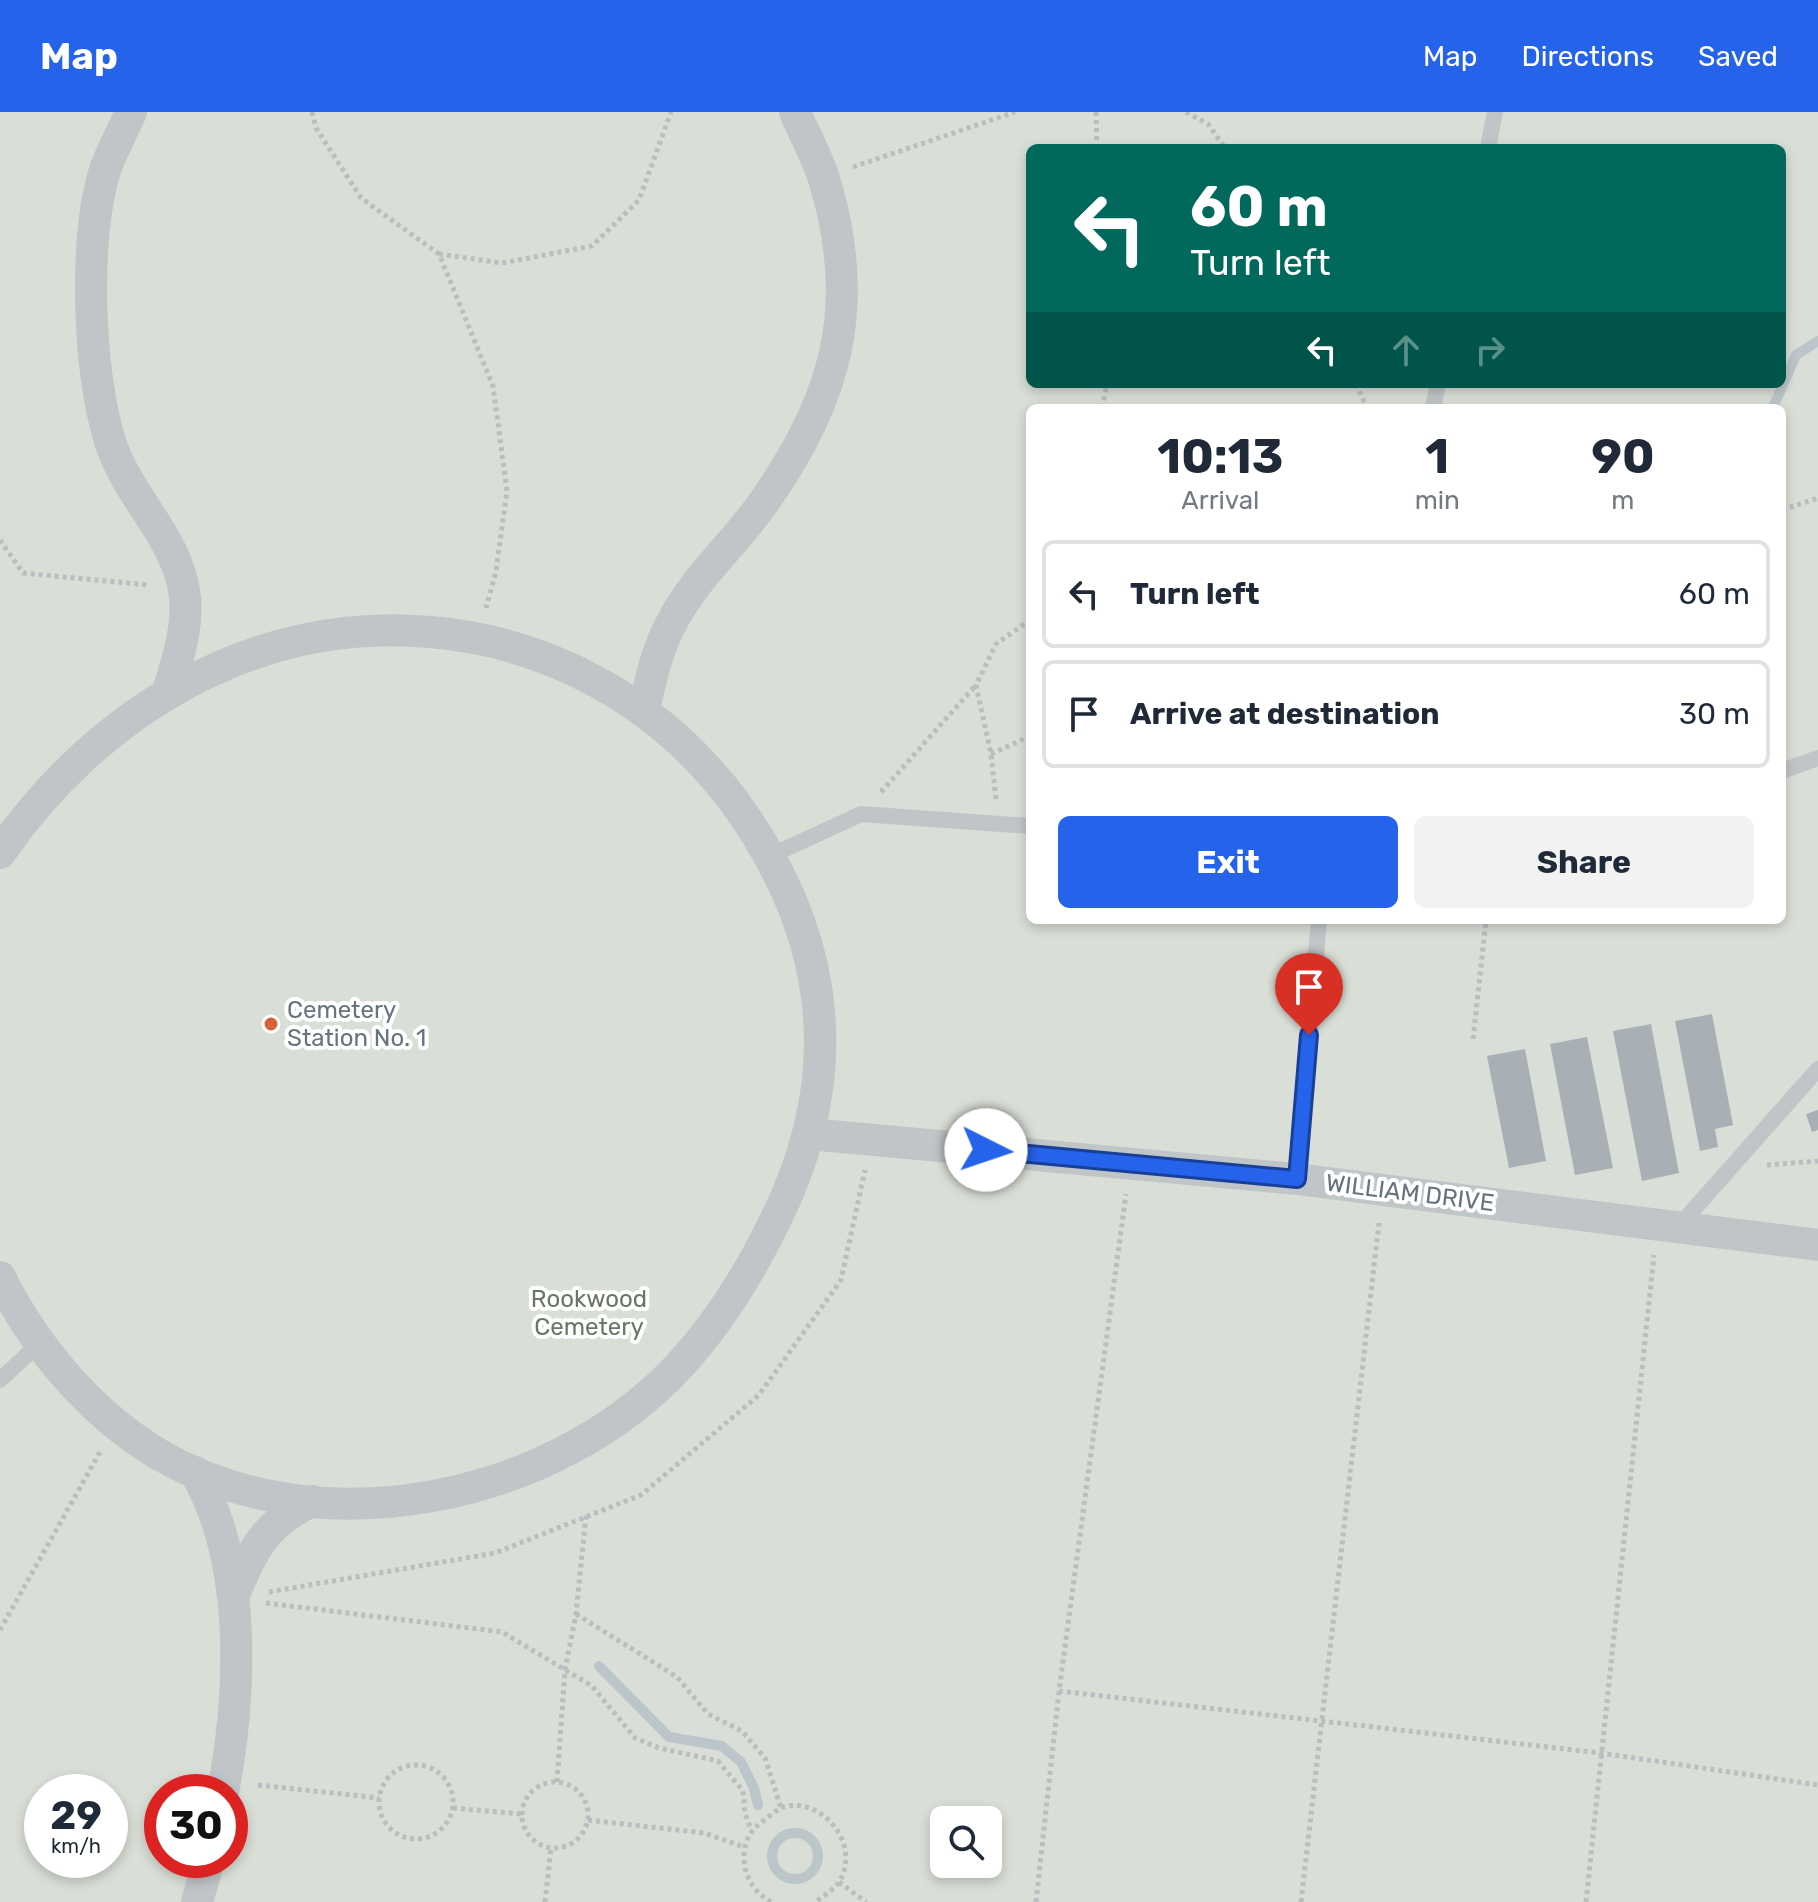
<!DOCTYPE html>
<style>
:root{--surface:#fff;--page:#f2f2f3;--text:#1f2937;--muted:#747a83;--line:#e0e1e3;--accent:#2563eb}
body{margin:0;font-family:Rubik,sans-serif;background:var(--page);color:var(--text);height:100vh;display:flex;flex-direction:column;font-size:30px;white-space:nowrap}
*{box-sizing:border-box;margin:0}
p{font-size:26px;color:var(--muted)}
.icon{flex:none;width:44px;height:44px;fill:none;stroke:currentColor;stroke-width:2;stroke-linecap:round;stroke-linejoin:round}
.map{position:relative;flex:1;overflow:hidden}
.sheet{position:absolute;left:1026px;top:292px;width:760px;height:520px;display:flex;flex-direction:column;background:var(--surface);border-radius:12px;box-shadow:0 4px 12px #0003}
.sheet>*{flex:none}
.top-card{position:absolute;left:1026px;top:32px;width:760px;height:244px;border-radius:12px;box-shadow:0 4px 12px #0003;background:#00695c;color:#fff;overflow:hidden}
.buttons{position:absolute;left:930px;top:1694px;display:grid;gap:16px}
.buttons a{display:grid;place-items:center;width:72px;height:72px;border-radius:12px;background:var(--surface);box-shadow:0 4px 12px #0003;font-size:40px}
.speed{position:absolute;left:24px;top:1662px;display:flex;gap:16px;font-size:40px;font-weight:700;text-align:center}
.speed>*{display:grid;place-content:center;width:104px;height:104px;border-radius:50%;background:var(--surface);box-shadow:0 4px 12px #0003;line-height:1}
.speed small{font-size:20px;font-weight:400}
.speed .limit{border:12px solid #d22;background:#fff;color:#111}
.pin{position:absolute;display:grid;place-items:center;width:68px;height:68px;color:#fff;margin:-82px -34px;border-radius:50% 50% 50% 0;rotate:-45deg;box-shadow:0 0 8px #0007}
.pin .icon{rotate:45deg}
.me{position:absolute;width:88px;margin:-44px;rotate:94deg;stroke-linejoin:round;filter:drop-shadow(0 0 6px #0008)}
.turn{display:flex;align-items:center;gap:28px;height:168px;padding:0 32px;font-size:36px}
.turn .icon{width:104px;height:104px;stroke-width:2.5}
.turn b{display:block;font-size:56px;line-height:68px}
.lanes{display:flex;align-items:center;height:76px;padding:0 32px;background:#0003;justify-content:center;gap:40px;direction:ltr}
.lanes .off{opacity:.35}
.eta{display:flex;justify-content:space-evenly;align-items:center;height:136px;text-align:center}
.eta b{font-size:48px;font-weight:700;line-height:56px}
.cta{display:flex;gap:16px;margin-top:auto;padding:16px 32px}
.cta a{flex:1;height:92px;border-radius:12px;background:var(--accent);color:#fff;font-size:32px;font-weight:700;line-height:92px;text-align:center}
.cta a+a{background:var(--page);color:var(--text)}
ul{padding:0;list-style:none}
li{display:flex;align-items:center;gap:24px;height:108px;margin:0 16px 12px;padding:0 16px;border:4px solid var(--line);border-radius:12px}
li div{flex:1}
li b{display:block;font-size:30px}
li em{font-style:normal}
header{display:flex;align-items:center;gap:48px;box-sizing:border-box;height:112px;padding:0 40px;background:var(--accent);color:#fff}
header strong{font-size:38px}
nav{display:flex;gap:44px;margin-inline-start:auto;font-size:28px}
.map>svg:first-child{display:block}
</style>
<header>
<strong>Map</strong>
<nav><a>Map</a><a>Directions</a><a>Saved</a></nav>
</header>
<div class="map">
<svg width="1818" height="1790" viewBox="0 0 1818 1790">
<rect width="100%" height="100%" fill="#f9f9f7"/>
<path fill="#d9ded6" fill-rule="evenodd" d="M 0,0 L 1818,0 L 1818,1790 L 0,1790 ZM 1030,36 L 1782,36 L 1782,272 L 1030,272 ZM 1030,296 L 1782,296 L 1782,808 L 1030,808 ZM 42,1680 L 110,1680 L 110,1748 L 42,1748 ZM 162,1680 L 230,1680 L 230,1748 L 162,1748 ZM 944,1708 L 988,1708 L 988,1752 L 944,1752 Z"/>
<g fill="none" stroke-linecap="round" stroke-linejoin="round">
<path stroke="#bcc5ca" stroke-width="10" d="M 1773,296 L 1796,243 L 1818,229
M 599,1554 L 669,1625 L 722,1634 L 741,1650 L 754,1676 L 758,1693
M772 1744a23 23 0 1 1 46 0a23 23 0 1 1-46 0Z"/>
</g>
<path fill="#a8b0b6" d="M 1712,902 L 1733,1013 L 1715,1017 L 1718,1035 L 1700,1039 L 1675,909 Z
M 1651,912 L 1679,1061 L 1642,1069 L 1613,919 Z
M 1587,925 L 1613,1056 L 1575,1063 L 1550,932 Z
M 1525,937 L 1546,1049 L 1509,1056 L 1487,944 Z
M 1818,998 L 1818,1018 L 1812,1020 L 1806,1002 Z"/>
<g fill="none" stroke-linecap="round" stroke-linejoin="round">
<path stroke="#bbbec0" stroke-width="5" stroke-dasharray="4 4" stroke-linecap="butt" d="M 312,0 L 316,16 L 361,86 L 439,142 L 493,274 L 507,379 L 496,459 L 486,496
M 1096,0 L 1097,36
M 1186,0 L 1208,12 L 1225,36
M 853,55 L 1015,0
M 439,142 L 502,151 L 592,134 L 639,88 L 671,0
M 1356,272 L 1367,296
M 1102,296 L 1107,272
M 1782,398 L 1818,386
M 0,428 L 23,461 L 149,473
M 991,642 L 1030,624
M 881,680 L 975,574
M 996,687 L 991,642 L 976,573 L 996,532 L 1030,508
M 1473,927 L 1486,808
M 1767,1053 L 1818,1049
M 269,1480 L 495,1441 L 641,1383 L 759,1283 L 841,1168 L 865,1058
M 266,1491 L 502,1520 L 592,1574 L 635,1626 L 659,1636 L 718,1649 L 743,1679 L 745,1702 L 751,1717
M 576,1502 L 677,1565 L 708,1602 L 742,1619 L 765,1646 L 781,1696
M 0,1518 L 100,1340
M 1059,1579 L 1600,1641 L 1818,1673
M379 1690a37 37 0 1 1 74 0a37 37 0 1 1-74 0Z
M 557,1670 L 565,1558 L 576,1502 L 586,1404
M522 1703a33 33 0 1 1 66 0a33 33 0 1 1-66 0Z
M 258,1673 L 379,1686
M 453,1696 L 522,1702
M 588,1708 L 704,1721 L 744,1735
M 839,1770 L 866,1790
M 545,1790 L 551,1736
M 771,1790 C 755,1781 744,1765 744,1745 C 744,1729 750,1719 763,1709 C 769,1705 776,1698 783,1695 C 823,1684 862,1734 839,1770 C 835,1777 823,1784 816,1790
M 1036,1790 L 1059,1579 L 1126,1082
M 1301,1790 L 1379,1111
M 1586,1790 L 1654,1143"/>
<path stroke="#c0c5c8" stroke-width="16" d="M 1488,36 L 1495,0
M 1433,296 L 1438,272
M 1782,659 L 1818,646
M 770,744 L 861,702 L 1030,714
M 1297,1067 L 1319,808
M 1679,1114 L 1818,957
M 0,1268 L 40,1231"/>
<path stroke="#c0c5c8" stroke-width="32" d="M 131,0 C 123,18 113,37 106,55 C 83,124 88,263 111,332 C 119,357 135,380 149,402 C 195,471 193,501 168,579
M 644,597 C 651,567 657,537 672,510 C 694,467 733,433 761,394 C 837,288 863,194 824,67 C 817,44 804,22 795,0
M 0,741 C 97,600 255,504 430,520 C 551,530 660,591 733,688 C 830,820 849,960 775,1109 C 750,1160 719,1211 680,1253 C 555,1388 322,1437 160,1343 C 92,1303 35,1236 0,1165
M 809,1022 L 1297,1067 L 1818,1133
M 195,1360 C 247,1449 242,1581 223,1680
M 234,1483 C 253,1436 265,1412 312,1389
M 197,1790 L 209,1748"/>
</g>
<g fill="none" stroke-linecap="round" stroke-linejoin="round">
<defs>
<path id="route" d="M 986,1038 L 1297,1067 L 1309,923"/>
</defs>
<use href="#route" stroke="#184099" stroke-width="20"/>
<use href="#route" stroke="#2563eb" stroke-width="14"/>
</g>
<circle fill="#d96037" stroke="#fff" stroke-width="3" cx="271" cy="912" r="8"/>
<g text-anchor="middle" dominant-baseline="central" stroke-width="8" stroke-linejoin="round" paint-order="stroke">
<g font-size="24" fill="#667480" stroke="#fff" text-anchor="start">
<text x="287" y="898">Cemetery<tspan x="287" dy="28">Station No. 1</tspan></text>
</g>
<g font-size="24" fill="#667480" stroke="#fff">
<text transform="translate(1410 1081) rotate(7)">WILLIAM DRIVE</text>
</g>
<g font-size="24" fill="#677864" stroke="#fff">
<text x="589" y="1187">Rookwood<tspan x="589" dy="28">Cemetery</tspan></text>
</g>
</g>
</svg>
<div class="buttons">
<a><svg class="icon" aria-label="search" viewBox="0 0 24 24"><circle cx="10" cy="10" r="6"/><path d="M15 15l6 6"/></svg></a>
</div>
<div class="speed"><div>29<small>km/h</small></div><div class="limit">30</div></div>
<div class="pin" style="left:1309px;top:923px;background:#d93025"><svg class="icon" aria-label="arrive" viewBox="0 0 24 24"><path d="M6 21V4h12l-3 4 3 4H6"/></svg></div>
<svg class="me" style="left:986px;top:1038px" viewBox="-20 -20 40 40"><circle r="19" fill="#fff"/><path d="M0-13L10 11 0 6-10 11z" fill="#2563eb"/></svg>
<div class="top-card">
<div class="turn"><svg class="icon" aria-label="left" viewBox="0 0 24 24"><path d="M17 20v-9H6M10 6l-5 5 5 5"/></svg><div><b>60 m</b>Turn left</div></div>
<div class="lanes"><svg class="icon" aria-label="left" viewBox="0 0 24 24"><path d="M17 20v-9H6M10 6l-5 5 5 5"/></svg><svg class="icon off" aria-label="ahead" viewBox="0 0 24 24"><path d="M12 20V5M6 11l6-6 6 6"/></svg><svg class="icon off" aria-label="right" viewBox="0 0 24 24"><path d="M7 20v-9h11M14 6l5 5-5 5"/></svg></div>
</div>
<section class="sheet">
<div class="eta">
<div><b>10:13</b><p>Arrival</p></div>
<div><b>1</b><p>min</p></div>
<div><b>90</b><p>m</p></div>
</div>
<ul>
<li><svg class="icon" aria-label="left" viewBox="0 0 24 24"><path d="M17 20v-9H6M10 6l-5 5 5 5"/></svg><div><b>Turn left</b></div><em>60 m</em></li>
<li><svg class="icon" aria-label="arrive" viewBox="0 0 24 24"><path d="M6 21V4h12l-3 4 3 4H6"/></svg><div><b>Arrive at destination</b></div><em>30 m</em></li>
</ul>
<div class="cta"><a>Exit</a><a>Share</a></div>
</section>
</div>
